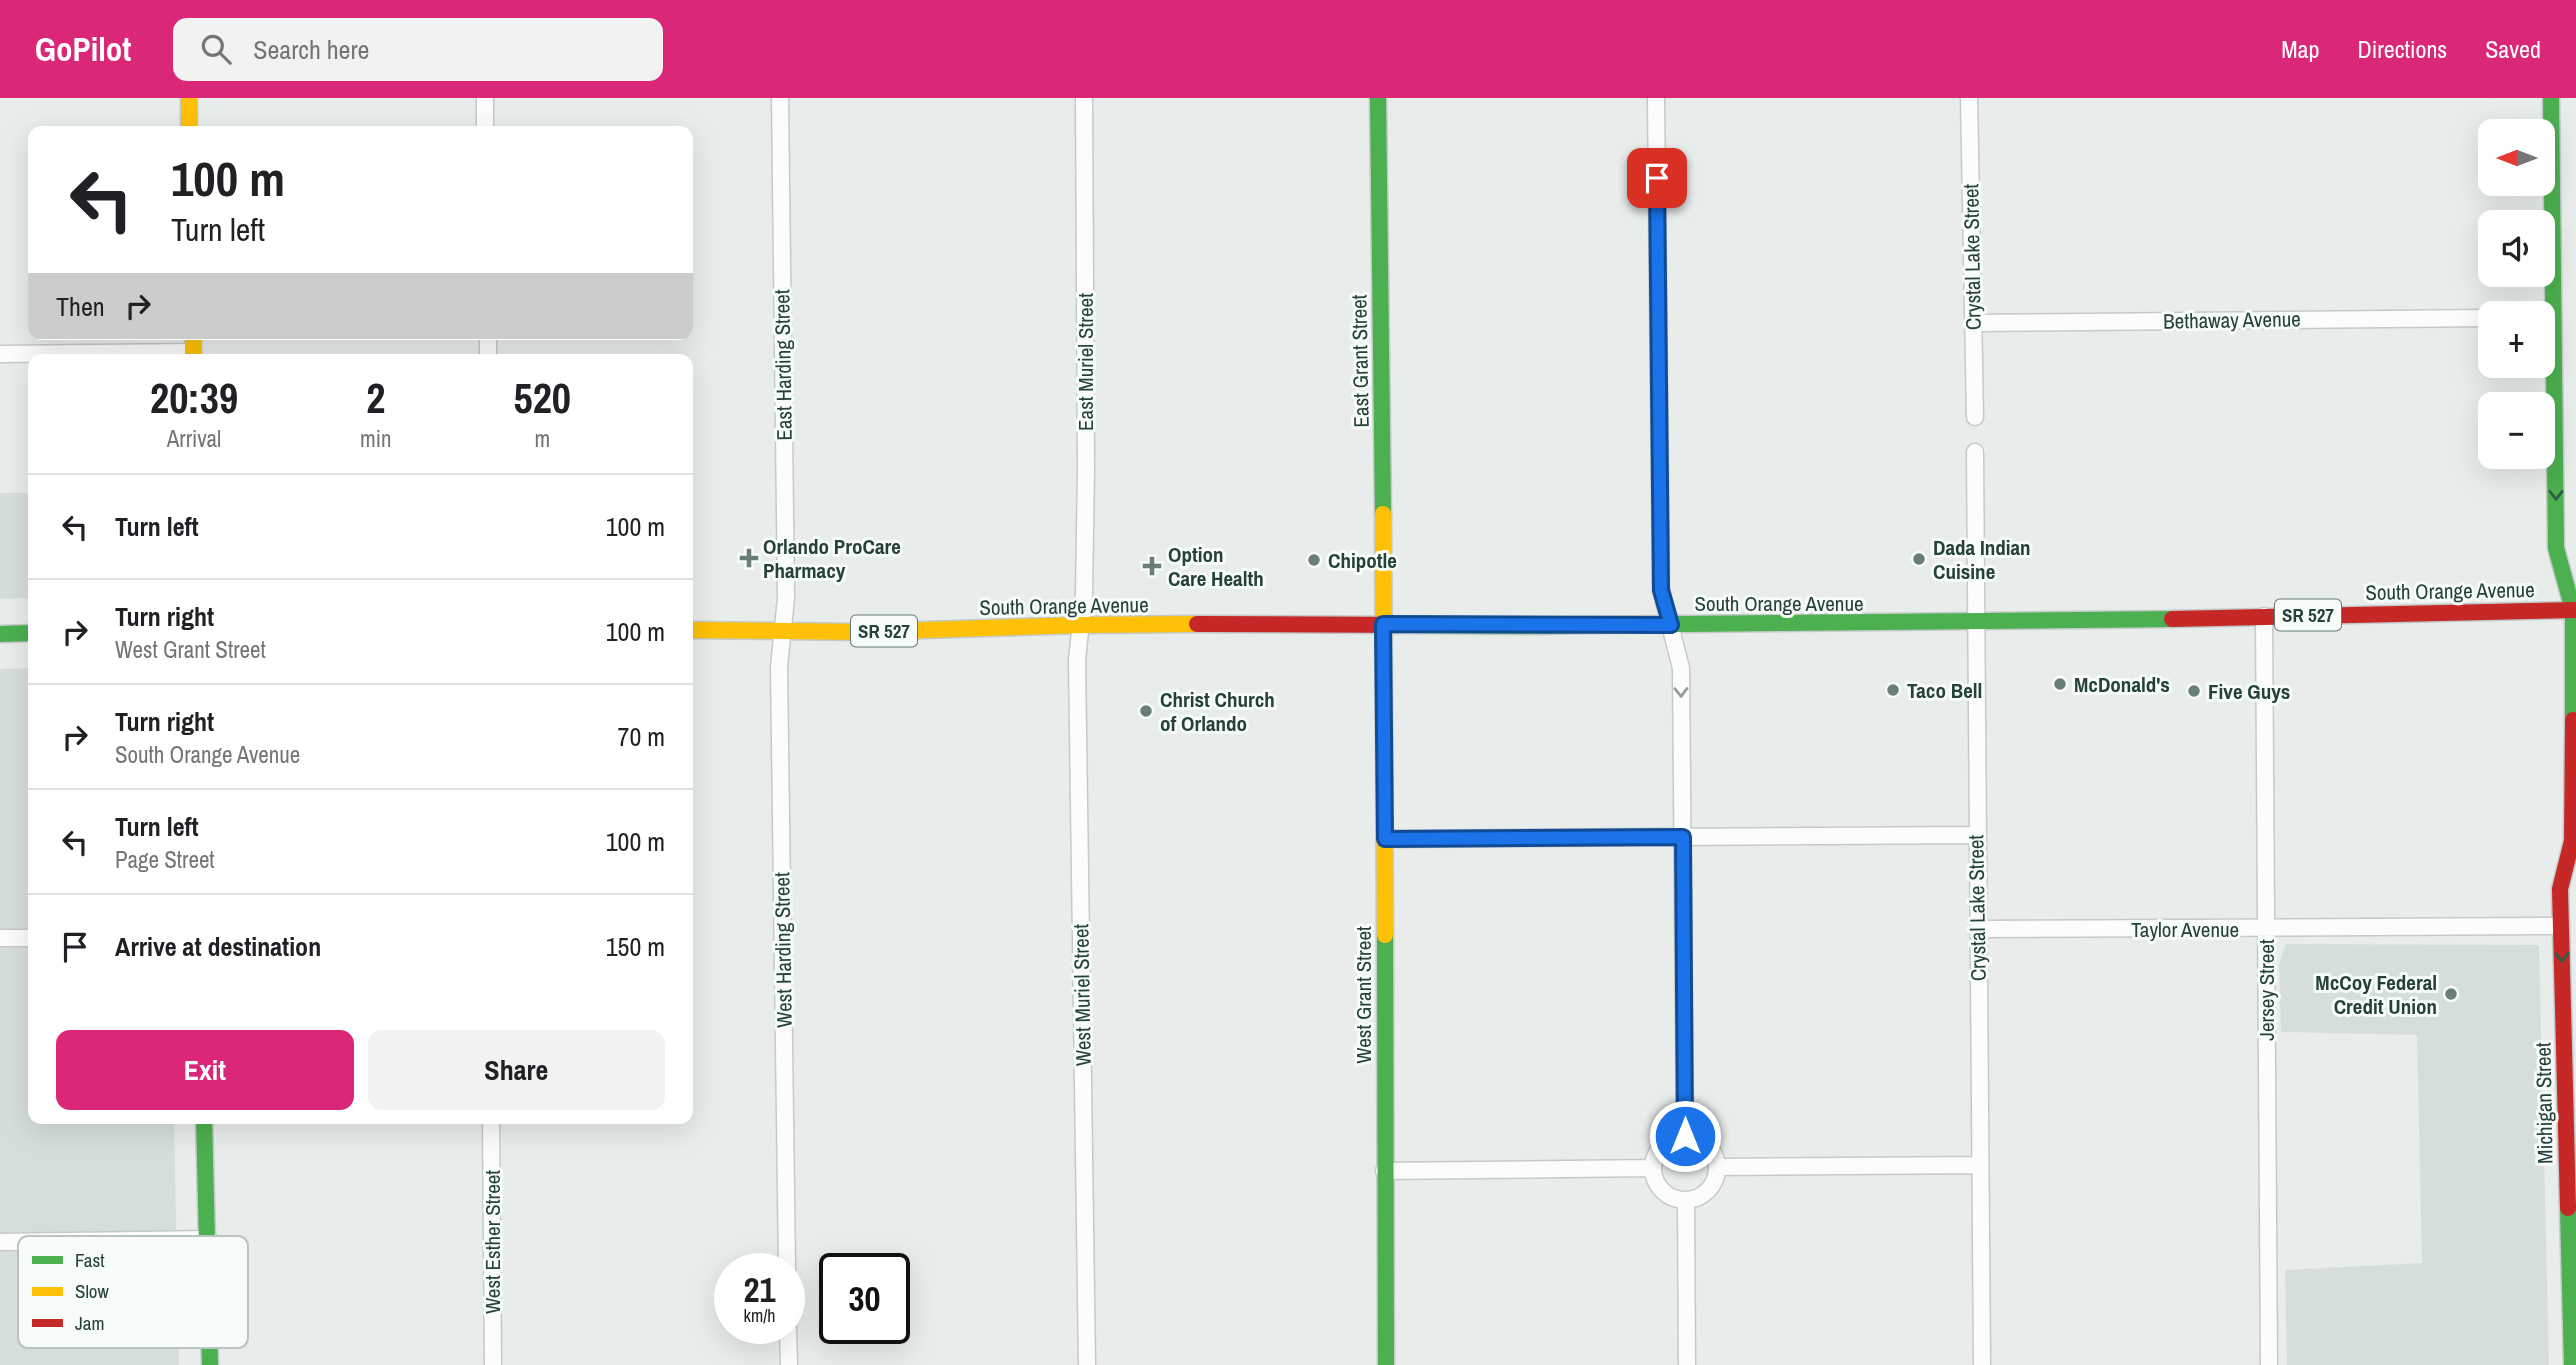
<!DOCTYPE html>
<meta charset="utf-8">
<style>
:root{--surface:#fff;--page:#f2f2f2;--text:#202124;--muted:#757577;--line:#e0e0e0;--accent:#db2777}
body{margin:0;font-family:"Archivo Narrow",sans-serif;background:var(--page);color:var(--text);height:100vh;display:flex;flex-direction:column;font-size:26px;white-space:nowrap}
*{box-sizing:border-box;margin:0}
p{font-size:23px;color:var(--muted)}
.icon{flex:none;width:38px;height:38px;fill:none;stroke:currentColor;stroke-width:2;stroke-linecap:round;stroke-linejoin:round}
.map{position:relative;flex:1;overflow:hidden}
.sheet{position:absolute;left:28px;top:256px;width:665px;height:770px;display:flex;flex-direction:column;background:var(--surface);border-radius:14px;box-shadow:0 7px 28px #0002}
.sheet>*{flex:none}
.banner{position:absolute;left:28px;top:28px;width:665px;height:214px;border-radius:14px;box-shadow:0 7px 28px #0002;background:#fff;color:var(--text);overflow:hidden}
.needle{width:46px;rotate:270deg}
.fabs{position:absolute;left:2478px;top:21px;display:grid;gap:14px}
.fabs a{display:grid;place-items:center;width:77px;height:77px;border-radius:14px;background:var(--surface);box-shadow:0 7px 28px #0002;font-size:35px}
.speed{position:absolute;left:714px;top:1155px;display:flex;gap:14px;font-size:35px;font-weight:700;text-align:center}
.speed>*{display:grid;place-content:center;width:91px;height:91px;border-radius:50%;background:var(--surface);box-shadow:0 7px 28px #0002;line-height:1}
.speed small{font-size:18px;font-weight:400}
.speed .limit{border:4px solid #111;border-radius:10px;background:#fff;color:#111}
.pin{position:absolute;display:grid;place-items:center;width:60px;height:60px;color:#fff;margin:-30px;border-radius:14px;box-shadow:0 4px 10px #0006}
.me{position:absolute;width:77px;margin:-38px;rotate:0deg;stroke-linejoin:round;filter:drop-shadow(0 0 5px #0008)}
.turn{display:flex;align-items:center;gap:24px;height:147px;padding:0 28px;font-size:32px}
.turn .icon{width:91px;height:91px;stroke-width:2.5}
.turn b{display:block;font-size:49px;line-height:60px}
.then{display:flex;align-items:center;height:66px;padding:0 28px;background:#0003;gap:14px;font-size:26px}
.eta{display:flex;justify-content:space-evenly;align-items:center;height:119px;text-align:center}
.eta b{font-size:42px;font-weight:800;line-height:49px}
.action{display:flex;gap:14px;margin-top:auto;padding:14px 28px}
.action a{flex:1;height:80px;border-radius:14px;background:var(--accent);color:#fff;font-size:28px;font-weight:800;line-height:80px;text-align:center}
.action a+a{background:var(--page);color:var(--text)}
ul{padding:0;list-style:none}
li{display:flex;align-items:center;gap:21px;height:105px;padding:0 28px;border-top:2px solid var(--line)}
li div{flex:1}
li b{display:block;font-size:26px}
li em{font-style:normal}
header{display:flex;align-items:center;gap:42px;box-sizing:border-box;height:98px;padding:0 35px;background:var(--accent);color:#fff}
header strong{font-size:33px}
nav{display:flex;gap:38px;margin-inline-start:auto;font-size:24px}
.search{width:490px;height:63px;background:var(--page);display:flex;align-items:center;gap:18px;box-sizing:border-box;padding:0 24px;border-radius:14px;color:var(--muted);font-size:26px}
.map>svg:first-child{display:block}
</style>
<header>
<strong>GoPilot</strong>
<div class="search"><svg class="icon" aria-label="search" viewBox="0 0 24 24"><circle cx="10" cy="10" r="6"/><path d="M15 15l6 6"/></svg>Search here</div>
<nav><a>Map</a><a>Directions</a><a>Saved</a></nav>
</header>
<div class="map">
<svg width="2576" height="1267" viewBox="0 0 2576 1267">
<rect width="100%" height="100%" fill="#e8edeb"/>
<path fill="#d6dedb" d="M 0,395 L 33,395 L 33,500 L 0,501 Z
M 33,570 L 33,1020 L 174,1020 L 179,1267 L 0,1267 L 0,571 Z
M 2286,846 L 2539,847 L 2549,1267 L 2287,1267 L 2285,1172 L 2422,1165 L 2417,937 L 2281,934 L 2279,867 Z"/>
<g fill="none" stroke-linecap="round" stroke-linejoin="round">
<defs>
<path id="street" d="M 485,0 L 485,33
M 780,0 L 786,500 L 779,569 L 787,1171
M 1084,0 L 1086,372 L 1084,495 L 1077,562 L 1087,1267
M 1656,0 L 1661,492 L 1681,570 L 1685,1038
M 1969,0 L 1975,319
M 1974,225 L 2490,220
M 488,236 L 488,261
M 0,256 L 193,254
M 1975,354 L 1982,1267
M 2264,518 L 2269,1267
M 1385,741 L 1977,737
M 1978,831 L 2561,828
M 0,840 L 33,840
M 491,1020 L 493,1267
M1653 1070a32 32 0 1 1 64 0a32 32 0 1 1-64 0Z
M 1717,1069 L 1980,1067
M 1384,1073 L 1653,1070
M 1686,1102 L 1687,1267
M 0,1144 L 209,1141
M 788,1230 L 789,1267"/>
<path id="fast" d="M 1378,0 L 1383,416
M 2551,0 L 2556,450 L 2573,512 L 2573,622
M 1415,527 L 1541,528
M 1586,527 L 2172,521
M 1541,528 L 1586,527
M 0,536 L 33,535
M 1385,837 L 1386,1267
M 204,1020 L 210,1267
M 2568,1110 L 2572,1267"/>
<path id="slow" d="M 189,0 L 189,33
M 193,236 L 193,261
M 1383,416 L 1385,837
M 688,532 L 864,534 L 1081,527 L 1197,526"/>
<path id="jam" d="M 2172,521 L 2576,512
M 1197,526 L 1415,527
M 2568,1110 L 2560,791 L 2572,743 L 2573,622"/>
</defs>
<use href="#street" stroke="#c5cac8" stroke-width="19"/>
<use href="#fast" stroke="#c3cbc8" stroke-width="19"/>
<use href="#slow" stroke="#c3cbc8" stroke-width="19"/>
<use href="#jam" stroke="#c3cbc8" stroke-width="19"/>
<use href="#street" stroke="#fcfcfc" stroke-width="16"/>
<use href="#fast" stroke="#4caf50" stroke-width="16"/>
<use href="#slow" stroke="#ffc107" stroke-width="16"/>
<use href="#jam" stroke="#c62828" stroke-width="16"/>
</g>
<defs><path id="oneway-chevron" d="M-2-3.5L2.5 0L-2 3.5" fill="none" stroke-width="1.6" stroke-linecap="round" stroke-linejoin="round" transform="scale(1.75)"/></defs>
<g stroke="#2e5d40">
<use href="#oneway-chevron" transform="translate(2556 397) rotate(90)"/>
<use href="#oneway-chevron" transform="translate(2562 859) rotate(89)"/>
</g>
<use stroke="#909f9b" href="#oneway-chevron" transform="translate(1681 594) rotate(89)"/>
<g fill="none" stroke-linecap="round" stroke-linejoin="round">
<defs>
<path id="route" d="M 1657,80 L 1661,492 L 1671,527 L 1383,526 L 1385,741 L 1683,739 L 1685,1038"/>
</defs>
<use href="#route" stroke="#114b97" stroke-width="18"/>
<use href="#route" stroke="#1a73e8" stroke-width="12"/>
</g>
<g fill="#697e78" stroke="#f7fbf9" stroke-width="2.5">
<path d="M745.5 449.5h7v7h7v7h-7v7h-7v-7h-7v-7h7z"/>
<circle cx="1919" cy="461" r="7"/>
<circle cx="1314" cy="462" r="7"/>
<path d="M1148.5 457.5h7v7h7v7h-7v7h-7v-7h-7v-7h7z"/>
<circle cx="2060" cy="586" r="7"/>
<circle cx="1893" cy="592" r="7"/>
<circle cx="2194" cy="593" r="7"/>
<circle cx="1146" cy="613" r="7"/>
<circle cx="2451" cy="896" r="7"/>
</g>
<g text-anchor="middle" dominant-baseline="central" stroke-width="6" stroke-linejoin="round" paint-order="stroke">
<g fill="#f7fbf9" stroke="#637a73" stroke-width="2">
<rect x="2275" y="501.5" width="66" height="31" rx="5"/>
<rect x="851" y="517.5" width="66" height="31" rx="5"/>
</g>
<g font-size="19" font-weight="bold" fill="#24423a">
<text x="2308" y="517">SR 527</text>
<text x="884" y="533">SR 527</text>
</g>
<g font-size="21" fill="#24423a" stroke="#f7fbf9">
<text transform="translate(1972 159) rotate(-91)">Crystal Lake Street</text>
<text transform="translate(2232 222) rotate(-1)">Bethaway Avenue</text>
<text transform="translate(1360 263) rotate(-91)">East Grant Street</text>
<text transform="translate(1085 264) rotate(-90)">East Muriel Street</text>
<text transform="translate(783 267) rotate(-91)">East Harding Street</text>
<text transform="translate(2450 493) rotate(-1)">South Orange Avenue</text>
<text x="1779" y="505">South Orange Avenue</text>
<text transform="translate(1064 508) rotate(-1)">South Orange Avenue</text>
<text transform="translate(1977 810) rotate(-91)">Crystal Lake Street</text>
<text x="2185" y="831">Taylor Avenue</text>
<text transform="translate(783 852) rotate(-91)">West Harding Street</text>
<text transform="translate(2266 892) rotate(-90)">Jersey Street</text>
<text transform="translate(1082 897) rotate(-91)">West Muriel Street</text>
<text transform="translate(1363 897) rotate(-90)">West Grant Street</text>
<text transform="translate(2544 1005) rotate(-91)">Michigan Street</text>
<text transform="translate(492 1144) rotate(-90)">West Esther Street</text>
</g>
<g font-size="21" font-weight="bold" fill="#24423a" stroke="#f7fbf9" text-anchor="start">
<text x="763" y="448">Orlando ProCare<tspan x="763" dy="24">Pharmacy</tspan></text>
<text x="1933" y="449">Dada Indian<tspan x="1933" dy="24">Cuisine</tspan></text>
<text x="1168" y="456">Option<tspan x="1168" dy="24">Care Health</tspan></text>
<text x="1328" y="462">Chipotle</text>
<text x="2074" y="586">McDonald's</text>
<text x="1907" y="592">Taco Bell</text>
<text x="2208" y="593">Five Guys</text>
<text x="1160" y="601">Christ Church<tspan x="1160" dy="24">of Orlando</tspan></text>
<text x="2437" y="884" text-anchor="end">McCoy Federal<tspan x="2437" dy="24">Credit Union</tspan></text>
</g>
</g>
<rect x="18" y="1138" width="230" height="112" rx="10" fill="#f7fbf9" stroke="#b8c4c0" stroke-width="2"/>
<rect x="32" y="1158" width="31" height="8" fill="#4caf50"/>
<rect x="32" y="1189" width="31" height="9" fill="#ffc107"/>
<rect x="32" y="1221" width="31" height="8" fill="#c62828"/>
<g font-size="19" fill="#24423a">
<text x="75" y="1169">Fast</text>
<text x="75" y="1200">Slow</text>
<text x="75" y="1232">Jam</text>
</g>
</svg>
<div class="fabs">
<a><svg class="needle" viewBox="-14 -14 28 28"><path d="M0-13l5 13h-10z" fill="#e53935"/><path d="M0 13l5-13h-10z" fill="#757577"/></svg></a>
<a><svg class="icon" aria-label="sound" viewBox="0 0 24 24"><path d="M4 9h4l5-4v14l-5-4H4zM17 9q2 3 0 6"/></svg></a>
<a>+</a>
<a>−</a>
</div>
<div class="speed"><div>21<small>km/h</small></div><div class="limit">30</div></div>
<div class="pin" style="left:1657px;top:80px;background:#d93025"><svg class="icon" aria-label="arrive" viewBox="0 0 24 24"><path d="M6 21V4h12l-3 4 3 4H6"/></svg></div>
<svg class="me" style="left:1685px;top:1038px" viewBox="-20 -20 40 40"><circle r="17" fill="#1a73e8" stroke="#fff" stroke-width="3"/><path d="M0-11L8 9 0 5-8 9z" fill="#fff"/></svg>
<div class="banner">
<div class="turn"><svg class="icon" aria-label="left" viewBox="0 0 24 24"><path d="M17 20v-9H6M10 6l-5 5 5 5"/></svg><div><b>100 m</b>Turn left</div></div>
<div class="then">Then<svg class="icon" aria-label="right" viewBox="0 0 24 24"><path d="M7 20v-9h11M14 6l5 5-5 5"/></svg></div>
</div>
<section class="sheet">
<div class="eta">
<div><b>20:39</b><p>Arrival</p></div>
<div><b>2</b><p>min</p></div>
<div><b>520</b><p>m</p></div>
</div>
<ul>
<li><svg class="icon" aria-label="left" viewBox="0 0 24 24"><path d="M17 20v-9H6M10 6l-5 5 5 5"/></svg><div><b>Turn left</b></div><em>100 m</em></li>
<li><svg class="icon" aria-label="right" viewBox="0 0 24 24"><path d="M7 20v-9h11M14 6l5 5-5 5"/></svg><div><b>Turn right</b><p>West Grant Street</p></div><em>100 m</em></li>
<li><svg class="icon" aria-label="right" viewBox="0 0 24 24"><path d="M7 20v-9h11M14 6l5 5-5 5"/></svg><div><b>Turn right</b><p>South Orange Avenue</p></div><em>70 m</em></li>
<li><svg class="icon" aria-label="left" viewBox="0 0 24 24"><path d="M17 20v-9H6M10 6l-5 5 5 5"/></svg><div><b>Turn left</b><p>Page Street</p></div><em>100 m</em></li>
<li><svg class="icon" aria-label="arrive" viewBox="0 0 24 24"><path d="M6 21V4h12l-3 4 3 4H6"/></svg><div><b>Arrive at destination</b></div><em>150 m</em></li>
</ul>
<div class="action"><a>Exit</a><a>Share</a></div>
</section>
</div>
